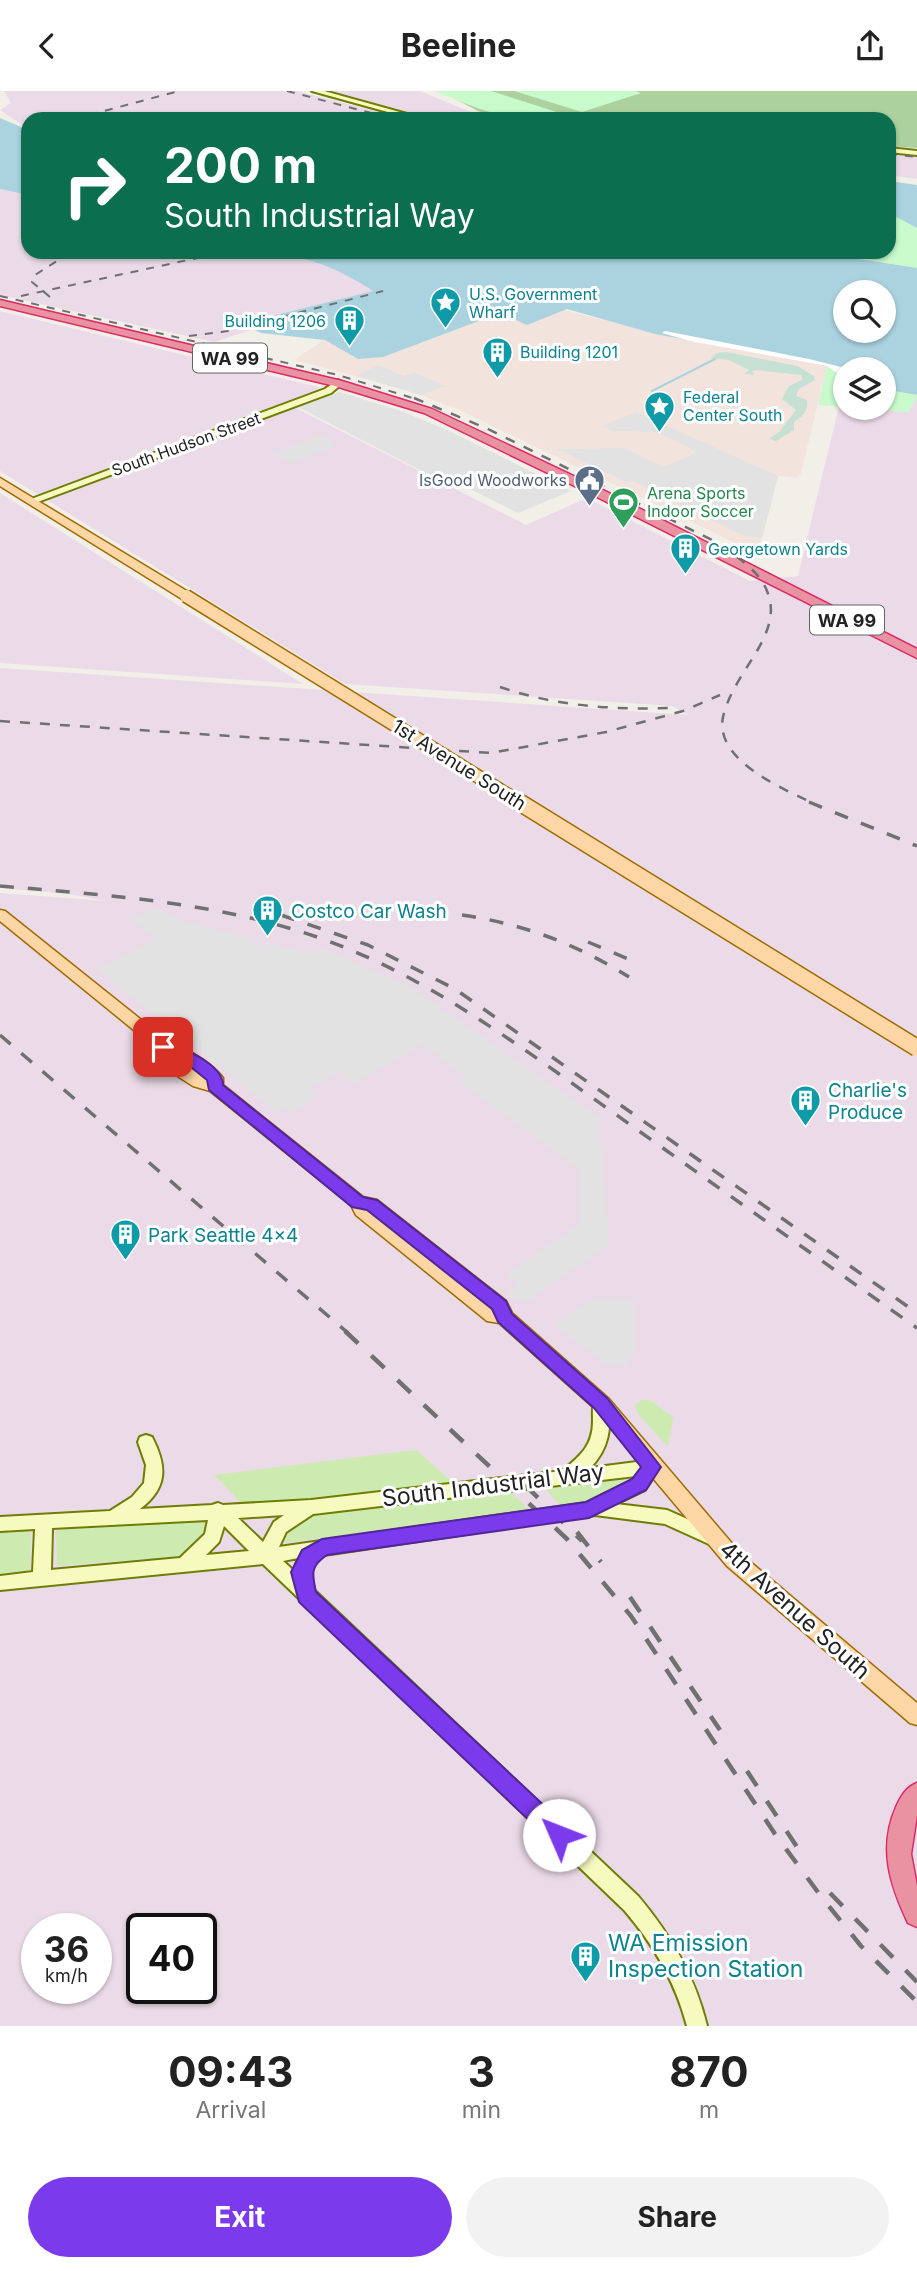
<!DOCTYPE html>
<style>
:root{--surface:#fff;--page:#f2f2f2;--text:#222;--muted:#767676;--accent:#7c3aed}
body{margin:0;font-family:Inter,sans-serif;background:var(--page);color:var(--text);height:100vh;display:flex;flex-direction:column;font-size:26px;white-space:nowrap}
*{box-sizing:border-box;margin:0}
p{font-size:23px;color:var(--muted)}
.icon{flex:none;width:38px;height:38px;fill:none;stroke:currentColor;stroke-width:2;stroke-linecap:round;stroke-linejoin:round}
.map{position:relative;height:1935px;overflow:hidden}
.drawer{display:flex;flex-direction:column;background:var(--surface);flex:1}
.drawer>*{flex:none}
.top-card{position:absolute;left:21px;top:21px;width:875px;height:147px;border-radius:21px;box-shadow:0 2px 5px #0004;background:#0b6e4f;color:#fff;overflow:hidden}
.controls{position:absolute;left:833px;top:189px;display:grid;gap:14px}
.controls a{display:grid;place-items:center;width:63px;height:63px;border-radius:50%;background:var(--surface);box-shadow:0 2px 5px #0004;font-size:35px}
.speed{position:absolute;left:21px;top:1822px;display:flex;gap:14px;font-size:35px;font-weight:700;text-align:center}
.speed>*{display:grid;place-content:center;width:91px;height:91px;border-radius:50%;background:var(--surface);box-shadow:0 2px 5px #0004;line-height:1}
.speed small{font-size:18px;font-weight:400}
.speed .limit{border:4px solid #111;border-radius:10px;background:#fff;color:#111}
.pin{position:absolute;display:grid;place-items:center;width:60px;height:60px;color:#fff;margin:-30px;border-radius:14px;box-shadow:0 4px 10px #0006}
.me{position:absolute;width:77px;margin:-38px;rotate:314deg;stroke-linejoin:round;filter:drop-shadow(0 0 5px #0008)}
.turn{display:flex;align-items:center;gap:24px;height:147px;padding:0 28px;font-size:32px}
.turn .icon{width:91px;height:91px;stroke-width:2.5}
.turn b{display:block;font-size:49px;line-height:60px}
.eta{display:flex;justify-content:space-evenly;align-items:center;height:119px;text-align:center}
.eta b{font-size:42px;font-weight:700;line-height:49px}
.action{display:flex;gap:14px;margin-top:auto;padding:14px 28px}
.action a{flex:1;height:80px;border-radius:42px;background:var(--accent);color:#fff;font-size:28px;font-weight:700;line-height:80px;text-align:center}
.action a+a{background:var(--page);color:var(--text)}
header{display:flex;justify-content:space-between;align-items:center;height:91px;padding:0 28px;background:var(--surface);font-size:32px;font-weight:700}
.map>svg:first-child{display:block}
</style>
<header><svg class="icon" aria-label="back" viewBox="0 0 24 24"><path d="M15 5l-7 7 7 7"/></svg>Beeline<svg class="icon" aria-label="share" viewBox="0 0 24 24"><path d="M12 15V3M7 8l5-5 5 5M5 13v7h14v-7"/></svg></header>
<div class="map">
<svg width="917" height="1935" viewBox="0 0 917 1935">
<rect width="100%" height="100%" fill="#f2efe9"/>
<path fill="#ebdbe8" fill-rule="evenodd" d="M 4,0 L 297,0 L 383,22 L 391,20 L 317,0 L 420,0 L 488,28 L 28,28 L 28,38 L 0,19 L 11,12 Z
M 889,62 L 917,65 L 917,88 L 889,84 Z
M 0,98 L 28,104 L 28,161 L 233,161 L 245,167 L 299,167 L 306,163 L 365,194 L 399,192 L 214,251 L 0,204 Z
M 0,220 L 318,296 L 319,299 L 286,312 L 526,434 L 587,407 L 750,490 L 798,485 L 839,315 L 908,321 L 917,306 L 917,1935 L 0,1935 L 0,802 L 106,810 L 69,803 L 0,797 L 0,577 L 689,624 L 672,615 L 345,593 L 0,380 ZM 37,1838 L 96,1838 L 96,1897 L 37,1897 ZM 142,1838 L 201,1838 L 201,1897 L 142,1897 Z
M 0,402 L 303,593 L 0,572 Z"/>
<path fill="#f3e3dd" d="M 520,208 L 604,229 L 827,275 L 801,382 L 796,387 L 778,385 L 758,463 L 457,318 L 402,297 L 294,269 L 333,243 Z"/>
<path fill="#cdebb0" d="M 642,1309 L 650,1309 L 673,1326 L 668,1356 L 637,1322 L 635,1314 Z
M 416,1359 L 455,1393 L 295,1411 L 242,1413 L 214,1384 Z
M 622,1386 L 627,1393 L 605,1407 L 563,1418 L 545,1397 Z
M 508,1399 L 531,1420 L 283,1452 C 287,1433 300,1429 318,1423 Z
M 206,1427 L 213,1435 L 186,1465 L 57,1475 L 56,1440 L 61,1437 Z
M 25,1437 L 31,1443 L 30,1478 L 26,1482 L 0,1485 L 0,1439 Z"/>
<path fill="#add19e" d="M 440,0 L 917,0 L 917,57 L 889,55 L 889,28 L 503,28 L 478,20 Z"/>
<path fill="#c6e0d4" d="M 726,261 L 797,275 L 814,285 L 815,289 L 799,298 L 796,305 L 807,309 C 809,320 802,325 794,331 L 794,339 L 776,350 L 769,348 L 779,341 L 796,319 L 782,308 L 789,295 L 802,289 L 802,284 L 756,279 L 752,280 L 754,284 L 744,283 L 749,279 L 729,269 L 711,267 L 717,262 Z"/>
<path fill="#c8facc" d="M 435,0 L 491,0 L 569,25 C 524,39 476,17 435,0 Z
M 514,0 L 636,0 L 641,2 L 582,21 Z
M 889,122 L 917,137 L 917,177 L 813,161 L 889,161 Z
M 827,275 L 845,282 L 845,316 L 818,314 Z
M 884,298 L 917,304 L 917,306 L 908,321 L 859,317 L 884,317 Z"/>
<path fill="#e2e2e2" d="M 378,274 L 404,285 L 414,281 L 445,295 L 421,304 L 356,285 Z
M 339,301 L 401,320 L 447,339 L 571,400 L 518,422 L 466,396 L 447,393 L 298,316 Z
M 636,321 L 778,385 L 762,447 L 742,444 L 633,390 L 628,392 L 557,358 L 624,357 L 663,376 L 698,361 L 656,341 L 612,340 L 602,335 Z
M 317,345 L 328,347 L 337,354 L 292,372 L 273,363 Z
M 154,817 L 183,831 L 251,847 L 248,851 L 266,856 L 269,852 L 299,861 L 325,859 L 410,896 L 599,1027 L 609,1154 L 526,1211 L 519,1206 L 515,1208 L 506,1201 L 518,1193 L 506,1184 L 579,1134 L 579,1078 L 459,990 L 466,985 L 422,953 L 354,993 L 339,981 L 313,996 L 312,1002 L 317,1006 L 292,1022 L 286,1017 L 277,1022 L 97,878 L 156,848 L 131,828 Z
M 592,1208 L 633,1209 L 635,1258 L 631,1268 L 622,1276 L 615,1271 L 609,1275 L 555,1234 Z"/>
<path fill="#aad3df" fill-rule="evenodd" d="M 0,27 L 28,39 L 19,43 L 28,46 L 28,104 L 0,98 Z
M 889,90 L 917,94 L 917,137 L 889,122 Z
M 234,161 L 813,161 L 917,177 L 917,304 L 884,298 L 884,278 L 845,278 L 845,282 L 827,275 L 655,243 L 567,218 L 527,234 L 500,222 L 383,266 L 358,268 L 325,249 L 261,242 L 255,239 L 255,236 L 264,227 L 373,200 C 352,186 323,171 298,167 C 269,164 266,174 234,161 ZM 845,201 L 884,201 L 884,240 L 845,240 Z"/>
<path fill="#fff" d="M 665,240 L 809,268 L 849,278 L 837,282 L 827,275 L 690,250 L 662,242 Z"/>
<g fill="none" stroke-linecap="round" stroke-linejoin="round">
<path stroke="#aad3df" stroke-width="2" d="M 652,300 L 715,268"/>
<defs>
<path id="secondary" d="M 312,0 L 324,0 L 425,28 L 413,28 Z
M 889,57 L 917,60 L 917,64 L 889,61 Z
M 338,289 L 343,292 L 331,302 L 35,412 L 26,410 L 325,298 Z
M 601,1306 L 607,1308 L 609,1312 C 611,1337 609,1358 590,1377 L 652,1369 L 658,1371 L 660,1376 L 645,1399 L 616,1413 L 667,1419 L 721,1443 L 724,1448 L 721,1453 L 715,1455 L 709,1453 L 665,1433 L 595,1424 L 324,1464 L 313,1474 L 311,1483 L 314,1499 L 638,1805 C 671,1844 695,1885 707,1935 L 687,1935 C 675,1890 654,1854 624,1819 L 263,1473 L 0,1499 L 0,1485 L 33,1481 L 35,1438 L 0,1440 L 0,1426 L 110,1420 L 132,1406 L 144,1392 L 146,1374 L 138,1351 L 140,1346 L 146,1344 L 152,1346 C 167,1375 168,1397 140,1418 L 212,1414 L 218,1412 L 223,1414 L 311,1409 L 562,1380 C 580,1365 593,1355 593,1330 C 593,1322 592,1315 595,1308 ZM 636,1385 L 633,1389 L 586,1412 L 279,1456 L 286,1441 L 313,1423 ZM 284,1424 L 274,1431 L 263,1451 L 238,1427 ZM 208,1429 L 205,1443 L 180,1467 L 51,1479 L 52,1437 ZM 224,1435 L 249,1460 L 206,1464 L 219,1451 ZM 298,1467 L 294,1480 L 283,1470 Z"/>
<path id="primary" d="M 0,387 L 190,502 L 192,505 L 186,509 L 182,508 L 0,395 Z
M 0,819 L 5,820 L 169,951 C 188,959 210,970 223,987 L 223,994 L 363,1106 L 377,1109 L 506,1210 L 512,1222 L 608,1307 L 741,1463 L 917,1612 L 917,1634 L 910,1632 L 727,1475 L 594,1317 L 499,1232 L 487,1230 L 356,1124 L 351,1114 L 210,1000 L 193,995 L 179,986 L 157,958 L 0,830 Z"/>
<path id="highway" d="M 0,209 L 342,290 L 432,318 L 597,396 L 917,558 L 917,567 L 589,402 L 424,322 L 335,295 L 0,215 Z
M 917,1692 L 917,1724 L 911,1763 L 917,1795 L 917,1836 L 908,1832 C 890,1794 878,1757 896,1716 C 901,1705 906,1696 917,1692 Z"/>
</defs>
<use href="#secondary" stroke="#707d05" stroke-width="4"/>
<use href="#primary" stroke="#a06b00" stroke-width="3"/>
<use href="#highway" stroke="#dc2a67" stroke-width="3"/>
<use href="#secondary" fill="#f7fabf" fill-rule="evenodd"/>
<use href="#primary" fill="#fcd6a4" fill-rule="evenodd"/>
<use href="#highway" fill="#e892a2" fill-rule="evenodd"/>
<path stroke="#707070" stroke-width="2" stroke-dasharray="8 8" stroke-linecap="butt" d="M 287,0 L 394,28
M 74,28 L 179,0
M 889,63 L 917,66
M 0,205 L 338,284 L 419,309
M 21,205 L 202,166
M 50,206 L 32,191 L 35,184 L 71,161
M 189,245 L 228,240 L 383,200"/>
<path stroke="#707070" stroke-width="2.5" stroke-dasharray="10 10" stroke-linecap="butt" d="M 414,307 L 488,338 L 718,452 C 735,465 759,479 767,500 C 776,521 768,541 757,560 C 745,580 728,603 723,626 C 714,669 783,698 813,712
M 500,596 C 555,615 613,619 671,617
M 0,630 L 491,662 L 606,641 L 683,620 L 720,604"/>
<path stroke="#707070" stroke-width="3.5" stroke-dasharray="14 14" stroke-linecap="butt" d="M 809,711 L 917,755
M 0,795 C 106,804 216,811 317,846 C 426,884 518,954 611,1020 C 713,1093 815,1165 917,1237
M 281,824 L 368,854 L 455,898 L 917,1222
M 462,824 C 524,833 576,853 629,886
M 588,851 L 628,868
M 0,944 L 348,1242"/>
<path stroke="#707070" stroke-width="4.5" stroke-dasharray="18 18" stroke-linecap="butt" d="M 345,1240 L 567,1448 L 631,1525 L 775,1743 L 823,1808 L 861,1855 L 917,1911
M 525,1394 L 582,1450
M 577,1441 L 601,1471
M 630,1506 L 720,1639
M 747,1680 L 801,1762
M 830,1802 L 917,1891"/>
<defs>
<path id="primary-bridge-far1" d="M 186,505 L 521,712"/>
<path id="primary-bridge" d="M 519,711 L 917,957"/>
</defs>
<use href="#primary-bridge-far1" stroke="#a06b00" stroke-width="15" stroke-linecap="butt"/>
<use href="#primary-bridge" stroke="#a06b00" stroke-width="19" stroke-linecap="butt"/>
<use href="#primary-bridge-far1" stroke="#fcd6a4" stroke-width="12"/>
<use href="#primary-bridge" stroke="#fcd6a4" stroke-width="16"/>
</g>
<path fill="#7c3aed" stroke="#51269a" stroke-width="2" d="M 163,950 C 180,955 223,973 223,994 L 363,1106 L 377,1109 L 506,1210 L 512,1223 L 607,1307 L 661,1376 L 646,1399 L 589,1427 L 327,1464 C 310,1475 312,1483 316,1501 L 567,1736 L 571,1744 L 567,1751 L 559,1754 L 552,1751 L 299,1511 L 291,1481 L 302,1459 L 322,1448 L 586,1411 L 632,1388 L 641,1376 L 594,1317 L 498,1231 L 492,1218 L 367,1119 L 352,1116 L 209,999 L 207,989 L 177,965 L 157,959 L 155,956 Z"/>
<defs>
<symbol id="sight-pin" viewBox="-11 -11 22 30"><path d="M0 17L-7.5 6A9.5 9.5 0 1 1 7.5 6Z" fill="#0f9aa8" stroke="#fff"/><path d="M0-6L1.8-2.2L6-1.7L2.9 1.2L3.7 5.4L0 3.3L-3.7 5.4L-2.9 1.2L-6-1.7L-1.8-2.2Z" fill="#fff"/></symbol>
<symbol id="building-pin" viewBox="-11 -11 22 30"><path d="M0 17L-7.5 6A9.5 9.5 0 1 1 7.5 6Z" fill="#0f9aa8" stroke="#fff"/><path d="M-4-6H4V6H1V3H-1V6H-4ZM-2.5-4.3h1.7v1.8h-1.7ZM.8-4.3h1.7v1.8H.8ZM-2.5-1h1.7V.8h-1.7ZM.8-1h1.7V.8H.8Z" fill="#fff"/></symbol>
<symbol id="civic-pin" viewBox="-11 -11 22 30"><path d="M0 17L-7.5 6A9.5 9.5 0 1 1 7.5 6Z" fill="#5c6f8a" stroke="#fff"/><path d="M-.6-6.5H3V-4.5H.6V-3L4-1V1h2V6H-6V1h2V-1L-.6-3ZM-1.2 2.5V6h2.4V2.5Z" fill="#fff"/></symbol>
<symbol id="stadium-pin" viewBox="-11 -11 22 30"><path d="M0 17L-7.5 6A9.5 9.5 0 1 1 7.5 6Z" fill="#2e9e5b" stroke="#fff"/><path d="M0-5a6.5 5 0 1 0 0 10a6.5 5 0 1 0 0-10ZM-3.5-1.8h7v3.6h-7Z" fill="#fff"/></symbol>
</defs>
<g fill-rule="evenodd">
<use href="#sight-pin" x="428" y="194" width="35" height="47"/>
<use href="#building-pin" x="332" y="212" width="35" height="47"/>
<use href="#building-pin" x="480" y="244" width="35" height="47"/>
<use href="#sight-pin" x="642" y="298" width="35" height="47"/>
<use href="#civic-pin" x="572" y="372" width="35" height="47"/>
<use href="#stadium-pin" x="606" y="394" width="35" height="47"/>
<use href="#building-pin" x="668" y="440" width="35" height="47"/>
<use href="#building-pin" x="250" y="802" width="35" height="47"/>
<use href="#building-pin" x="788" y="992" width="35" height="47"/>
<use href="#building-pin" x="108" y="1126" width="35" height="47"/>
<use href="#building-pin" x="568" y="1848" width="35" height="47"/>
</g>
<g text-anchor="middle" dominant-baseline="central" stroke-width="6" stroke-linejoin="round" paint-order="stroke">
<g font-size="16" fill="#0d838f" stroke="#fff" text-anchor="start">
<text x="469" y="203">U.S. Government<tspan x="469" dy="18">Wharf</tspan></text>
<text x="326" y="230" text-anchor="end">Building 1206</text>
<text x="520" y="261">Building 1201</text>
<text x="683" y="306">Federal<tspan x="683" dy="18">Center South</tspan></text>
<text x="708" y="458">Georgetown Yards</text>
</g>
<g font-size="16" fill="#222" stroke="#fff">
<text transform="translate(186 353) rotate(-20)">South Hudson Street</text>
</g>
<g font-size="16" fill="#4e5e75" stroke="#fff" text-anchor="end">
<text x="567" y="389">IsGood Woodworks</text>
</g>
<g font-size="16" fill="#27864d" stroke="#fff" text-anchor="start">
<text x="647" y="402">Arena Sports<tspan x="647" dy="18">Indoor Soccer</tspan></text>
</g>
<g fill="#fff" stroke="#646464" stroke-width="2">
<rect x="193" y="252.5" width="74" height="29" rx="5"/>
<rect x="810" y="514.5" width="74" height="29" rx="5"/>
</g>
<g font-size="18" font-weight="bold" fill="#222">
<text x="230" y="267">WA 99</text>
<text x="847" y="529">WA 99</text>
</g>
<g font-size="19" fill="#222" stroke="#fff">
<text transform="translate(459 674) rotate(32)">1st Avenue South</text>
</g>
<g font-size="19" fill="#0d838f" stroke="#fff" text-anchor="start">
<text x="291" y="820">Costco Car Wash</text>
<text x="828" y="999">Charlie's<tspan x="828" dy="22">Produce</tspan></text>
<text x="148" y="1144">Park Seattle 4x4</text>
</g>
<g font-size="23" fill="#222" stroke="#fff">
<text transform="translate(493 1394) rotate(-7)">South Industrial Way</text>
<text transform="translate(795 1519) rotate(42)">4th Avenue South</text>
</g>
<g font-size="23" fill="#0d838f" stroke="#fff" text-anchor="start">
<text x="608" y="1852">WA Emission<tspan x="608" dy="26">Inspection Station</tspan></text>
</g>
</g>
</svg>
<div class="controls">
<a><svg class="icon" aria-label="search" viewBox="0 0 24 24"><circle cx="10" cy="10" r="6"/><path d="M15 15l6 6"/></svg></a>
<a><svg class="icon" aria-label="layers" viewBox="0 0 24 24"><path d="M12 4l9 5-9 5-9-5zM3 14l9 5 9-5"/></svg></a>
</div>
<div class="speed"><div>36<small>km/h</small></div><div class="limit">40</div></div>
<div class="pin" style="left:163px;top:956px;background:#d93025"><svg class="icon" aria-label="arrive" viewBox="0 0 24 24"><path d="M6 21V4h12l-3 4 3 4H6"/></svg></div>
<svg class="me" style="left:559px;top:1744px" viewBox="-20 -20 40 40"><circle r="19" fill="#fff"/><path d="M0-13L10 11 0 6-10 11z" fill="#7c3aed"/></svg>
<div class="top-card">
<div class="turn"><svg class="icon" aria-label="right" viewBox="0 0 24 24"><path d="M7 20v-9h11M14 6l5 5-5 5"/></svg><div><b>200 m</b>South Industrial Way</div></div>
</div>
</div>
<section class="drawer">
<div class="eta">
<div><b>09:43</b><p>Arrival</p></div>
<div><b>3</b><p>min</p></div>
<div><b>870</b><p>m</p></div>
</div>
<div class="action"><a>Exit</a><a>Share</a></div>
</section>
